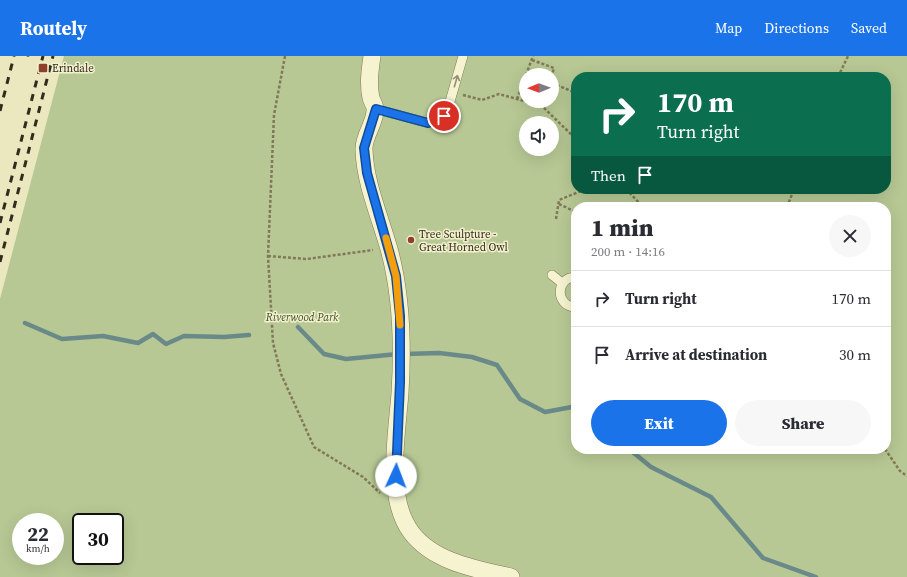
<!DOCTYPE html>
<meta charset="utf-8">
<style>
:root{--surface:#fff;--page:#f7f7f7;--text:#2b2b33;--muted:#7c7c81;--line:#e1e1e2;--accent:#1a73e8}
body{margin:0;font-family:"Source Serif 4",serif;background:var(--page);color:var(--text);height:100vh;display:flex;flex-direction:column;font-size:15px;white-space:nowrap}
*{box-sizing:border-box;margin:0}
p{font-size:13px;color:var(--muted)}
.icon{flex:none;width:22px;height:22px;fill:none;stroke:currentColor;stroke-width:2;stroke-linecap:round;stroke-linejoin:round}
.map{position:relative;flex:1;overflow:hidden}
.sheet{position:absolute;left:571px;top:146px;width:320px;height:252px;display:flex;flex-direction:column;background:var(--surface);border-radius:16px;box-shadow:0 4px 16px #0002}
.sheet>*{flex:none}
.top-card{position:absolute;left:571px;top:16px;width:320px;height:122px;border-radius:16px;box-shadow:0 4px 16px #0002;background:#0b6e4f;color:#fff;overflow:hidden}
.needle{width:26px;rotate:269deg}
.buttons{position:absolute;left:519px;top:12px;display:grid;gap:8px}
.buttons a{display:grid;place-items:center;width:40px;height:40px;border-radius:50%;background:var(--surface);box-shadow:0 4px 16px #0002;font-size:20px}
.speed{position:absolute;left:12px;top:457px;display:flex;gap:8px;font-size:20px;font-weight:700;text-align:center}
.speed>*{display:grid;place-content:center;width:52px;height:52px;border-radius:50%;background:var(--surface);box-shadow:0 4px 16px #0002;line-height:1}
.speed small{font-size:10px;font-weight:400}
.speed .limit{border:2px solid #111;border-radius:6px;background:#fff;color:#111}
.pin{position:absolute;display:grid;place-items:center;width:34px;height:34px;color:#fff;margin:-17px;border:2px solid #fff;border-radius:50%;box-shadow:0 1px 4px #0007}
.me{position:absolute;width:44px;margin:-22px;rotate:2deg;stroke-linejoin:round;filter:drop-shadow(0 0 3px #0008)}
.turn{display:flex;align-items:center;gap:14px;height:84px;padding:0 20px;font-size:18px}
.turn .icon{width:52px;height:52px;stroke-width:2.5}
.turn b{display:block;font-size:28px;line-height:34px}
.then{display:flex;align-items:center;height:38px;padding:0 20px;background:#0003;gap:8px;font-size:15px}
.round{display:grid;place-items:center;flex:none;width:42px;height:42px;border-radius:21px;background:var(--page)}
.summary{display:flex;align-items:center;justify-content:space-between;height:68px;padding:0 20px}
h1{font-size:24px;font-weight:800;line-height:30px}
.action{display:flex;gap:8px;margin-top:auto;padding:8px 20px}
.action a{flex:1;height:46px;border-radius:24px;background:var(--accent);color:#fff;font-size:16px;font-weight:800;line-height:46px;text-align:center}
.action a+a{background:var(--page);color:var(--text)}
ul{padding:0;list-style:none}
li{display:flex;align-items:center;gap:12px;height:56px;padding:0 20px;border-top:1px solid var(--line)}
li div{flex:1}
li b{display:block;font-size:15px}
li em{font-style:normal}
header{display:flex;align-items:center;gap:24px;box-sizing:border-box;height:56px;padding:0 20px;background:var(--accent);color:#fff}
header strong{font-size:19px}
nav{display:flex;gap:22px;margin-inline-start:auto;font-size:14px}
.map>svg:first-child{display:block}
</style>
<header>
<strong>Routely</strong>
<nav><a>Map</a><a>Directions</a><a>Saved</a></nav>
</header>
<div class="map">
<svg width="907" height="521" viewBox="0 0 907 521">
<rect width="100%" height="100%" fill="#ebe7bf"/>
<path fill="#b7c894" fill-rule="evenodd" d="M 64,0 L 907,0 L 907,521 L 0,521 L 0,243 ZM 526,19 L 552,19 L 552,45 L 526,45 ZM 576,21 L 886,21 L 886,133 L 576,133 ZM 526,67 L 552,67 L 552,93 L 526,93 ZM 576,151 L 886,151 L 886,393 L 576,393 ZM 21,466 L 55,466 L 55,500 L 21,500 ZM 81,466 L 115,466 L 115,500 L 81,500 Z"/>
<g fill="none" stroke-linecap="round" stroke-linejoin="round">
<path stroke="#6a8a89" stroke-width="4.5" d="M 25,267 L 62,283 L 103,280 L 138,287 L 153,278 L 166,288 L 184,280 L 224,281 L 249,279
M 298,271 L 324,298 L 346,303 L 398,298
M 405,298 L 439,297 L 472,301 L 497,309 L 520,343 L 545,356 L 572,351 L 576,354
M 629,393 L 651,411 L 711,441 L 763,502 L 816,521"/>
<defs>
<path id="lane" d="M 376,53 L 428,67 L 444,60 L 449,49 L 463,0
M 552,219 L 562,227
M 576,221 C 555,221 555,251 576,251"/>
<path id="street" d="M 372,0 C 370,14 368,28 371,42 C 372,45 375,50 375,53 C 376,66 363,80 364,94 C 365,127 380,161 389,193 C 402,240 403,289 400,337 C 397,377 385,441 411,476 C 433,506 476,513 511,521"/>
</defs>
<use href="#lane" stroke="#827858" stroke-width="10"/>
<use href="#street" stroke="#827858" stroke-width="18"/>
<path stroke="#827858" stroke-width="2.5" stroke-dasharray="3 2" stroke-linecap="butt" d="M 285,0 L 274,59 L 268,200 L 273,287 L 281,318 L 314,391 L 363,421 L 380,437
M 28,1 L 28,0
M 532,4 L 554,12 L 552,19
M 526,19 L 533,0
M 838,21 L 848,0
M 552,27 L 576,37
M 463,39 L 482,44 L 499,38 L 542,50 L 576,83
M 517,43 L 526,19
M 542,50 L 543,45
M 626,133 L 643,151
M 559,148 L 576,156
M 787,151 L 794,133
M 556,163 L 559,144 L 586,133
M 268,200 L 307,203 L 373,194
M 576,200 L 573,206 L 576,207
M 885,393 L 900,415 L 907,420"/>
<use href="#lane" stroke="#f6f3d1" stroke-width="9"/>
<use href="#street" stroke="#f6f3d1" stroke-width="17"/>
<path stroke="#322c1c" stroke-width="3" stroke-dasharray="7 7" stroke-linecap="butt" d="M 0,55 L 14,0
M 0,167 L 43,0
M 0,206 L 53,0"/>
</g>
<defs><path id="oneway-shaft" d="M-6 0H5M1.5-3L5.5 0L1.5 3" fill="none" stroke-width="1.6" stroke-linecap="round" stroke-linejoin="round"/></defs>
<use stroke="#949076" href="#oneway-shaft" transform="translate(456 25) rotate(-74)"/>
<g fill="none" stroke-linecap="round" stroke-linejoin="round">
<defs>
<path id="route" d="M 396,420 L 400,326 L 400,260 L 396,220 L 367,117 L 364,92 L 376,53 L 428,67 L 444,60"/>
</defs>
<use href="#route" stroke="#114b97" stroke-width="10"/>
<use href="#route" stroke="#1a73e8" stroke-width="7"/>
<path stroke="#f59e0b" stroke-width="7" d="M 386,182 L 396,220 L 400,269"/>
</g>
<g fill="#8e402c" stroke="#f3f0ce" stroke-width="1.5">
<rect x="38" y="7" width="10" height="10" rx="2"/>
<circle cx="411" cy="184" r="4"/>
</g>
<g text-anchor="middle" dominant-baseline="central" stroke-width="3" stroke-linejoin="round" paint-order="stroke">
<g font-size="11" fill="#322c1c" stroke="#f3f0ce" text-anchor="start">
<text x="52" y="12">Erindale</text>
<text x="419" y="178">Tree Sculpture -<tspan x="419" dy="13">Great Horned Owl</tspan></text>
</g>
<g font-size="11" font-style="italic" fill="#3a4e24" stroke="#f3f0ce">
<text x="302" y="261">Riverwood Park</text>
</g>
</g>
</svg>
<div class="buttons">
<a><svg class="needle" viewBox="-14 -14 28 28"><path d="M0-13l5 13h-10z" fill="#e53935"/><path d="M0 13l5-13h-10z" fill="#7c7c81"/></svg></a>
<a><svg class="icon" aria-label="sound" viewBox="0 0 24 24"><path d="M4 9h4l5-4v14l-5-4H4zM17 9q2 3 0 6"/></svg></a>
</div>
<div class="speed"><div>22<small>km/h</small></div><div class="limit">30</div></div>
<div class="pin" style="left:444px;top:60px;background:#d93025"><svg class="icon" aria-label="arrive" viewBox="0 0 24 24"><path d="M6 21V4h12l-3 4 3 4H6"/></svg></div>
<svg class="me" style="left:396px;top:420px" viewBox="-20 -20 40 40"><circle r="19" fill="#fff"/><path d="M0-13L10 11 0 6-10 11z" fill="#1a73e8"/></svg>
<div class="top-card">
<div class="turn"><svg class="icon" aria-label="right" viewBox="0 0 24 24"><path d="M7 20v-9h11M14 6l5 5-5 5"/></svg><div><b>170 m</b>Turn right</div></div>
<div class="then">Then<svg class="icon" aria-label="arrive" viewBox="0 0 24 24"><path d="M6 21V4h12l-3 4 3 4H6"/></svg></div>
</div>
<section class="sheet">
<div class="summary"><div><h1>1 min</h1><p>200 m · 14:16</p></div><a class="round"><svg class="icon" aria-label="close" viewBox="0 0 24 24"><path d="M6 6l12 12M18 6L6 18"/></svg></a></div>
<ul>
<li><svg class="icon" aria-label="right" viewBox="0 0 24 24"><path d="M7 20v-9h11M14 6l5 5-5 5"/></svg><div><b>Turn right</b></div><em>170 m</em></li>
<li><svg class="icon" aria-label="arrive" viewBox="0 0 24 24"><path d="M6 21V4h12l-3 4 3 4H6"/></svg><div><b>Arrive at destination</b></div><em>30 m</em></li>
</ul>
<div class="action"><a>Exit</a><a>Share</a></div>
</section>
</div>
